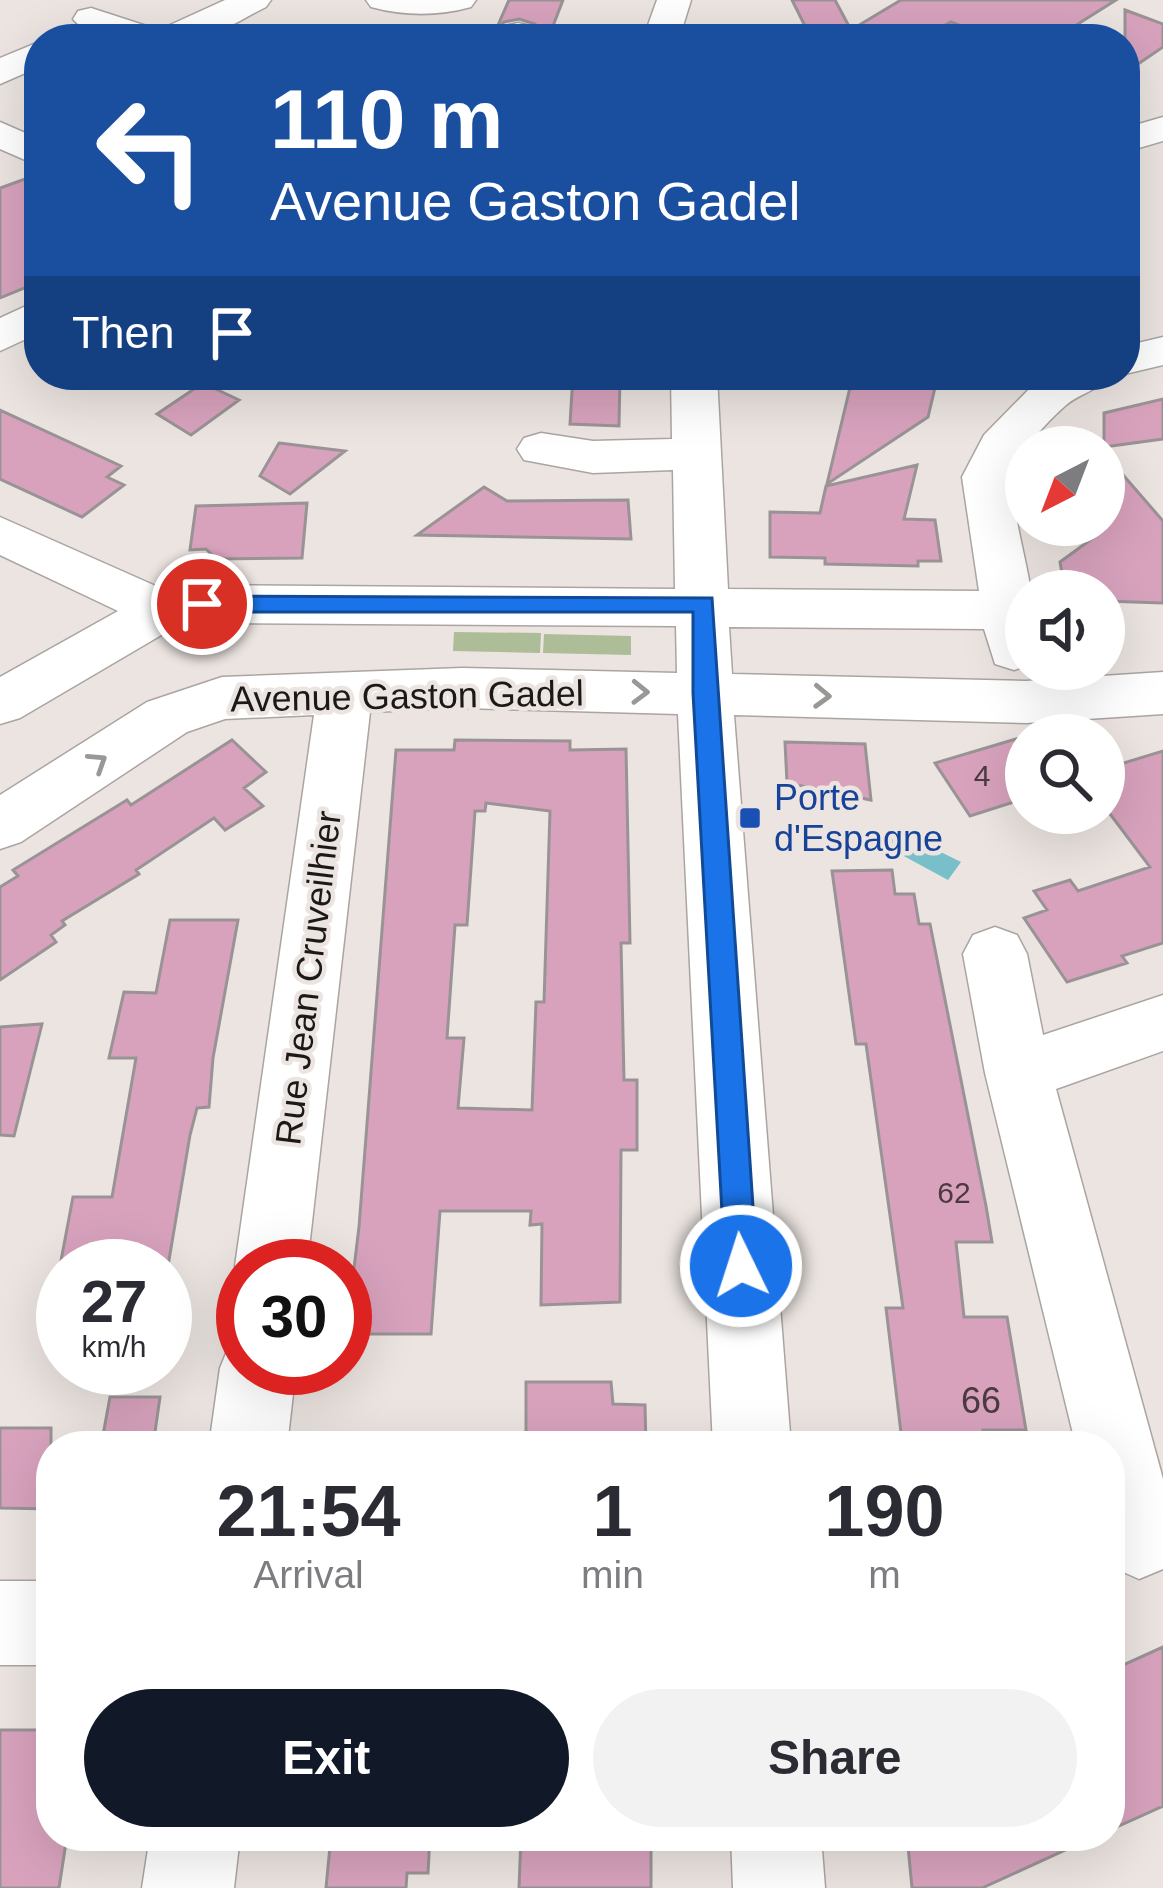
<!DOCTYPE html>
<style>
:root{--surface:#fff;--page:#f2f2f3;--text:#2b2b33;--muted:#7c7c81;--accent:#111827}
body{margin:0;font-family:Helvetica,sans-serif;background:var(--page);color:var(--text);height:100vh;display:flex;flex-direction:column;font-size:45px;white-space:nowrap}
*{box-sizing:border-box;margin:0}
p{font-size:39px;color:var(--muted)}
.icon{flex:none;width:66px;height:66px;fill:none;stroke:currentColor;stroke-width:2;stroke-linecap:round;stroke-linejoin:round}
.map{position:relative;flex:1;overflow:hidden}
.panel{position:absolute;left:36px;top:1431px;width:1089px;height:420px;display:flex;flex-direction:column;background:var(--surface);border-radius:48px;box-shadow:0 12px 48px #0002}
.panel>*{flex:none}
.banner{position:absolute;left:24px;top:24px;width:1116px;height:366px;border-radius:48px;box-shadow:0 12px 48px #0002;background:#1a4fa0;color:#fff;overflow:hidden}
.needle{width:78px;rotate:222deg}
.tools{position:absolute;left:1005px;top:426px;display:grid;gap:24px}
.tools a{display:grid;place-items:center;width:120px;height:120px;border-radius:50%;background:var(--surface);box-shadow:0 12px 48px #0002;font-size:60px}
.speed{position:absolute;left:36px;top:1239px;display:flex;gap:24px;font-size:60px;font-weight:700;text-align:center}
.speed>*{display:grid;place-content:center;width:156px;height:156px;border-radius:50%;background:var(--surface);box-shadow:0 12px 48px #0002;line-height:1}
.speed small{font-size:30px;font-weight:400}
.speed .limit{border:18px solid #d22;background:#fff;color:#111}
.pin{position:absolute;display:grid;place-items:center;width:102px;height:102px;color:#fff;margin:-51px;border:6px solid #fff;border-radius:50%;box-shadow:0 3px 12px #0007}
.me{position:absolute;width:132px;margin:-66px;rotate:356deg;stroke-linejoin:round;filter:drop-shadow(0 0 9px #0008)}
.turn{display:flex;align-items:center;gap:42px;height:252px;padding:0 48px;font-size:54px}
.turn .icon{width:156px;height:156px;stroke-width:2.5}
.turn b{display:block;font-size:84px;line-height:102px}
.then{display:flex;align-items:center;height:114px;padding:0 48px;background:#0003;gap:24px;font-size:45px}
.eta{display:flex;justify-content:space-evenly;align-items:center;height:204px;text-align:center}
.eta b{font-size:72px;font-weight:600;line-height:84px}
.primary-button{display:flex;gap:24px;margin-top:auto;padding:24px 48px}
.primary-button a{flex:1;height:138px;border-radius:72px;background:var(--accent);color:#fff;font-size:48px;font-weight:600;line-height:138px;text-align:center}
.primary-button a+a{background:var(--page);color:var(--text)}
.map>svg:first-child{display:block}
</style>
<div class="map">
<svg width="1163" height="1888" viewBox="0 0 1163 1888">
<rect width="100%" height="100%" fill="#ebe4e0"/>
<path fill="#adbd98" d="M 454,632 L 541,633 L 540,653 L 453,651 Z
M 544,634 L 631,636 L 631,655 L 543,653 Z"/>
<path fill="#78bfc9" d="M 890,827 L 961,862 L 948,880 L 878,842 Z"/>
<path fill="#d8a2bd" stroke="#999396" stroke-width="3" fill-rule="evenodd" d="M 509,0 L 563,0 L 548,39 L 538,39 L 535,24 L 519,19 L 504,22 L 495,32 Z
M 792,0 L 835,0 L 851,30 L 901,0 L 1116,0 L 1054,39 L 993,39 L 951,22 L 920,39 L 821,39 L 809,34 Z
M 1125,10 L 1163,24 L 1163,47 L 1125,73 Z
M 39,174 L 39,282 L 0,298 L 0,188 Z
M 573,375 L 620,375 L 619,426 L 570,424 Z
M 853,375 L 938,375 L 928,417 L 827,484 Z
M 203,383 L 239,400 L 191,435 L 157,414 Z
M 1163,399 L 1163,439 L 1104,447 L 1104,413 Z
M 0,410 L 121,466 L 107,477 L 124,485 L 82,517 L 0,479 Z
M 279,443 L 345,451 L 290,494 L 260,476 Z
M 1104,453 L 1163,521 L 1163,603 L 1104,601 L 1104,591 L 1065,591 L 1060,562 L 1104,530 Z
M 917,465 L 904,519 L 935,520 L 941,561 L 918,561 L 918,566 L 825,564 L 825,558 L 770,557 L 770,512 L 820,513 L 826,486 Z
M 484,487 L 507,501 L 628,500 L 631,539 L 417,535 Z
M 307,503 L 302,558 L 216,559 L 206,549 L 190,550 L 196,506 Z
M 1026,736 L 1026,798 L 970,816 L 935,763 Z
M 232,740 L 266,772 L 244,788 L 263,806 L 225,830 L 214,818 L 136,870 L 139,874 L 62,921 L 65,925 L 51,935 L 56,942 L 0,980 L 0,887 L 18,876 L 13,870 L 127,800 L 131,805 Z
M 455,740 L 570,741 L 570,750 L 626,749 L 630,943 L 621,943 L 624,1080 L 637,1080 L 637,1150 L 621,1150 L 620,1302 L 541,1305 L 542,1224 L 530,1225 L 531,1211 L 440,1211 L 431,1334 L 346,1334 L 359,1227 L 396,750 L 454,750 ZM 486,803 L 550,811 L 544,1002 L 536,1002 L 532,1110 L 458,1108 L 464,1038 L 447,1038 L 455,925 L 467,925 L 475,811 L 485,811 Z
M 785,742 L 865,744 L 871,800 L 787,783 Z
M 1163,751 L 1163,943 L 1122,956 L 1127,963 L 1067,982 L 1024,918 L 1047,910 L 1034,891 L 1070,880 L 1078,891 L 1150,867 L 1104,806 L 1104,769 Z
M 892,870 L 895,894 L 914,894 L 919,924 L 930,924 L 986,1206 L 992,1242 L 956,1242 L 964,1317 L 1007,1317 L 1026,1430 L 983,1430 L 984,1441 L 902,1441 L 886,1308 L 903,1308 L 866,1044 L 856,1044 L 832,871 Z
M 170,920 L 238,920 L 213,1058 L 209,1107 L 197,1108 L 190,1135 L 168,1266 L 60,1266 L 73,1197 L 112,1197 L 136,1058 L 109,1058 L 124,992 L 156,993 Z
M 42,1024 L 14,1136 L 0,1135 L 0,1027 Z
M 526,1382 L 611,1382 L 613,1404 L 645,1405 L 646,1446 L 526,1446 Z
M 110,1397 L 160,1397 L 153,1446 L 101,1446 Z
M 0,1428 L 51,1428 L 51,1509 L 0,1508 Z
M 1163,1647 L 1163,1806 L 1110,1830 L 1110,1671 Z
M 0,1730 L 51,1730 L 51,1836 L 67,1836 L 59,1888 L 0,1888 Z
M 331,1836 L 430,1836 L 428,1873 L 407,1873 L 406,1888 L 326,1888 Z
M 521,1836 L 651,1836 L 651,1888 L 519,1888 Z
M 907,1836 L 1096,1836 L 982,1888 L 912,1888 Z"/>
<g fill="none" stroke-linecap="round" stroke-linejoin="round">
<defs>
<path id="minor" d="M 225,0 L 271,0 L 266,7 C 245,17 218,36 195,39 C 165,43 92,44 73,19 L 78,11 L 91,8 L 159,30 Z
M 366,0 L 476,0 L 471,7 C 439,16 404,16 371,7 Z
M 657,0 L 691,0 L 679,39 L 643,39 Z
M 518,23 L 531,26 L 536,34 L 533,39 L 496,39 L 505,26 Z
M 39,42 L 39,67 L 0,84 L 0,58 Z
M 1163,117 L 1163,141 L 1125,152 L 1125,128 Z
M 0,122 L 39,139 L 39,166 L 0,149 Z
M 39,300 L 39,333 L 0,351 L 0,318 Z
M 1163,337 L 1163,365 L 1125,374 L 1125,346 Z
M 671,375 L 717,375 L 728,589 L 979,591 L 962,477 L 984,435 L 1037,381 L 1049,375 L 1110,375 C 1099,391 1079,393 1065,406 C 990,473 1016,502 1031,591 L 1026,591 L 1026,666 L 1014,670 L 995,664 L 984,629 L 729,627 L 732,674 L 1026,681 L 1163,672 L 1163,714 L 1026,723 L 734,715 L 791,1446 L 713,1446 L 678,714 L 462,708 L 370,712 L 307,1266 L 243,1266 L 243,1285 L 235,1266 L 314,715 L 225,719 L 187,732 L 21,842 L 0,849 L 0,795 L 147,702 L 222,677 L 462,668 L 677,673 L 676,626 L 202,623 L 175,627 L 20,718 L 0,724 L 0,677 L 118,611 L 0,555 L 0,517 L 167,591 L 202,585 L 675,589 L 673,470 L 593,473 L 524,460 L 517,449 L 524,438 L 541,433 L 593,441 L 672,439 Z
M 995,927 L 1017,935 L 1027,954 L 1043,1035 L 1163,995 L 1163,1051 L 1056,1089 L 1163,1479 L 1163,1569 L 1139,1579 L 1110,1566 L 1110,1446 L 1076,1446 L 985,1073 L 963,954 L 973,935 Z
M 243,1336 L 243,1368 L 296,1368 L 287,1446 L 209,1446 L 220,1368 L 231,1341 Z
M 0,1581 L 51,1581 L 51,1665 L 0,1665 Z
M 150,1836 L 240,1836 L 234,1888 L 142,1888 Z
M 731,1836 L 821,1836 L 825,1888 L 733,1888 Z"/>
</defs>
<use href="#minor" stroke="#aba5a2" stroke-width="3"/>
<use href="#minor" fill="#fff" fill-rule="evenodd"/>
</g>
<defs><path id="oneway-chevron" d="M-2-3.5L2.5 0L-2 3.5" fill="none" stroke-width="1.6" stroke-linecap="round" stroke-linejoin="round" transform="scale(3)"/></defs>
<g stroke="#989897">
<use href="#oneway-chevron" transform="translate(640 692) rotate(1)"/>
<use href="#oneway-chevron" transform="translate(822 696) rotate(2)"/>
<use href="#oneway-chevron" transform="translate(98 762) rotate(-33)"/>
</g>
<path fill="#1a73e8" stroke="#114b97" stroke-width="3" d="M 202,596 L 712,598 L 757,1266 L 752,1277 L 741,1281 L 730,1277 L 725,1266 L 693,693 L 693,612 L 202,612 L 190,604 Z"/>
<rect fill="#1a4fb4" stroke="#ebe4e0" stroke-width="4.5" x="738" y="806" width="24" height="24" rx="6"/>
<g text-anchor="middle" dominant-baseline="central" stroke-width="9" stroke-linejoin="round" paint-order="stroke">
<g font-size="30" fill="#4a3b40">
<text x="982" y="775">4</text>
<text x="954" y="1192">62</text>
</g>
<g font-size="36" fill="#1b1917" stroke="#ebe4e0">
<text transform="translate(407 696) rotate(-1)">Avenue Gaston Gadel</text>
<text transform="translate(308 978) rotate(-83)">Rue Jean Cruveilhier</text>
</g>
<g font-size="36" fill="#164399" stroke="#ebe4e0" text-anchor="start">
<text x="774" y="797">Porte<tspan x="774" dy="41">d'Espagne</tspan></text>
</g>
<g font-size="36" fill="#4a3b40">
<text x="981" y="1400">66</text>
</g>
</g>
</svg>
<div class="tools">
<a><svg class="needle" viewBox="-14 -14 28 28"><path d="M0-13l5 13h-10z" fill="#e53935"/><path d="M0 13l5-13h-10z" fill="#7c7c81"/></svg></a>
<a><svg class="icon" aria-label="sound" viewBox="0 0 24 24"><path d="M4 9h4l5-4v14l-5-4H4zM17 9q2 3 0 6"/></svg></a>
<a><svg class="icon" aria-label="search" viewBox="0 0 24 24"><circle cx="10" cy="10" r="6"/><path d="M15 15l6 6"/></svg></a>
</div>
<div class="speed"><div>27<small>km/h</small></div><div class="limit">30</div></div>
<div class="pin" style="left:202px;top:604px;background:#d93025"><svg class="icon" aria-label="arrive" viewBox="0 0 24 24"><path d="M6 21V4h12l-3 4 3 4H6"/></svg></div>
<svg class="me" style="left:741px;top:1266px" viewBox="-20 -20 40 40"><circle r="17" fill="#1a73e8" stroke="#fff" stroke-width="3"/><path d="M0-11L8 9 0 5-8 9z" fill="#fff"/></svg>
<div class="banner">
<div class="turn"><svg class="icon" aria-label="left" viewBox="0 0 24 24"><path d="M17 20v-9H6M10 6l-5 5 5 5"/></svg><div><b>110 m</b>Avenue Gaston Gadel</div></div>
<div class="then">Then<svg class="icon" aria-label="arrive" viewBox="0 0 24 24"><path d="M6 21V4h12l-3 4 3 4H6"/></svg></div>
</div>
<section class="panel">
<div class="eta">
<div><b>21:54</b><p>Arrival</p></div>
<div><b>1</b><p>min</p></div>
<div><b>190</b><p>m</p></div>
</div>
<div class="primary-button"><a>Exit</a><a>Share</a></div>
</section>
</div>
